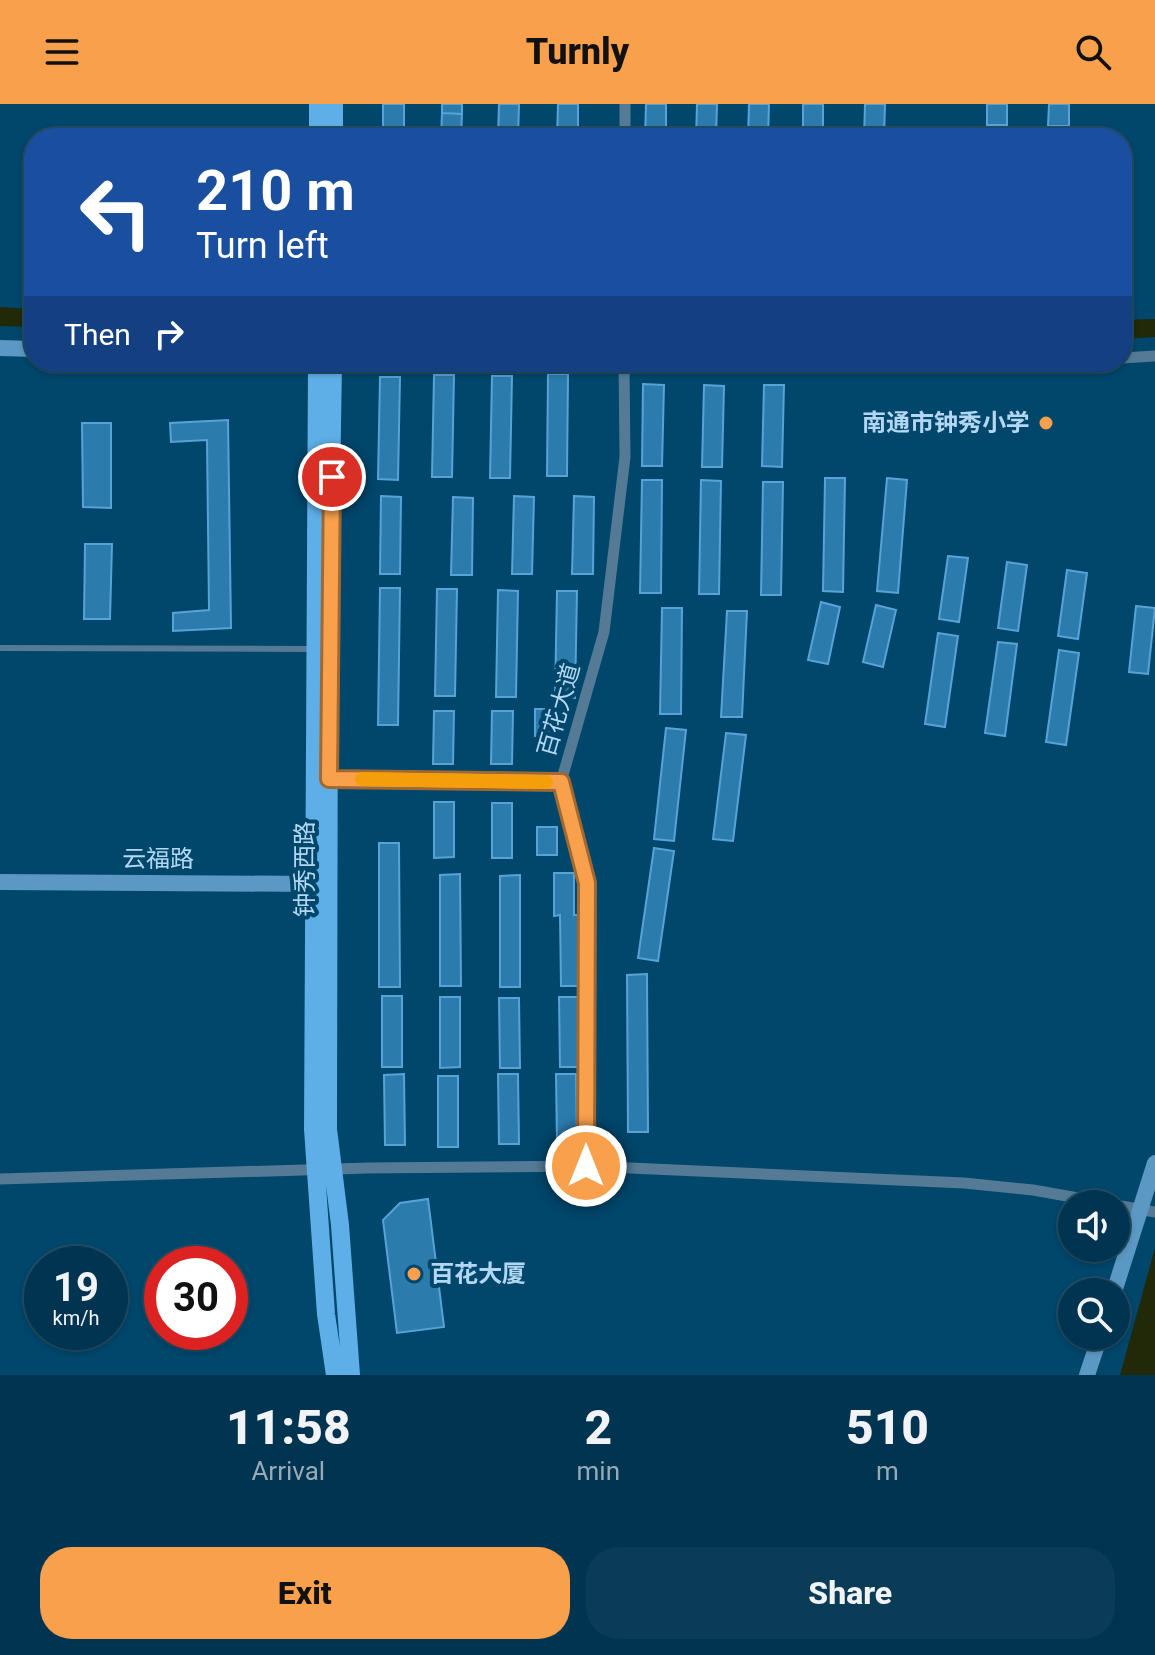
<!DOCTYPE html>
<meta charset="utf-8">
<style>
:root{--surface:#013450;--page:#0b3c57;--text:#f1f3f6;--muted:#96aab7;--line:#234f67;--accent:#f9a04c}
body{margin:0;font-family:Roboto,"Noto Sans SC",sans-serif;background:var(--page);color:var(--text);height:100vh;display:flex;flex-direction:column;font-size:30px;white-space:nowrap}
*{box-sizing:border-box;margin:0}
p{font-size:26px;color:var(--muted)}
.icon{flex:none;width:44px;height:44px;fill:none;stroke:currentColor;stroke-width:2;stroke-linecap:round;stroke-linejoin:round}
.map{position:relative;height:1271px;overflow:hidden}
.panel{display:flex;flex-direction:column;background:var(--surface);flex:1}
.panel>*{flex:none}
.hud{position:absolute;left:24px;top:24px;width:1108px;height:244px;border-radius:32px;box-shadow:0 2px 6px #0004,0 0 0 2px var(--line);background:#1a4fa0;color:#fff;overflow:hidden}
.controls{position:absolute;left:1058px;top:1086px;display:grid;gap:16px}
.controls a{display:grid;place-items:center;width:72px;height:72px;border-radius:50%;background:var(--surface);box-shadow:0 2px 6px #0004,0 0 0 2px var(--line);font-size:40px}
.speed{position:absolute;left:24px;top:1142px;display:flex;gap:16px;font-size:40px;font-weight:700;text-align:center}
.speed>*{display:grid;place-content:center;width:104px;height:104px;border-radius:50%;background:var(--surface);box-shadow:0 2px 6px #0004,0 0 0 2px var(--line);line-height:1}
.speed small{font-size:20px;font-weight:400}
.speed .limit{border:12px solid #d22;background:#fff;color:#111}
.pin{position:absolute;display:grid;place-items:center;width:68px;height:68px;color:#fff;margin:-34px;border:4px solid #fff;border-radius:50%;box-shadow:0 2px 8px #0007}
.me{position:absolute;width:88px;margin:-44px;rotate:0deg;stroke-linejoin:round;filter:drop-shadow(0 0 6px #0008)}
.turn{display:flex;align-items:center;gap:28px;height:168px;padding:0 40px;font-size:36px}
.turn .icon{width:104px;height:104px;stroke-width:2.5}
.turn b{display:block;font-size:56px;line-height:68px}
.then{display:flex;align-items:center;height:76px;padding:0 40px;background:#0003;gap:16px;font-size:30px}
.eta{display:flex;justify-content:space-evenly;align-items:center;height:136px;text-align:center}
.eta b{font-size:48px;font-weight:800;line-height:56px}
.cta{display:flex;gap:16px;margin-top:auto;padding:16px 40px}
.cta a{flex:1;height:92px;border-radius:32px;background:var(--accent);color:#111;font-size:32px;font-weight:800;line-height:92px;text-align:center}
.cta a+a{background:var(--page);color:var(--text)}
header{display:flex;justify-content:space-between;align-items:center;height:104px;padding:0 40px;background:var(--accent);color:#111;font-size:36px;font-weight:800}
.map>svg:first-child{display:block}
</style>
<header><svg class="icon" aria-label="menu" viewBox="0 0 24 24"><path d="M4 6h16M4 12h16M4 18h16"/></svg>Turnly<svg class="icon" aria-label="search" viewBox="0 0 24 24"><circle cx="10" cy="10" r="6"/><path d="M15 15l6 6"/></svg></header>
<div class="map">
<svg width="1155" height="1271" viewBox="0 0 1155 1271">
<rect width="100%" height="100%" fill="#01466b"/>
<path fill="#222908" d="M 0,203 L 34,205 L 34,223 L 0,222 Z
M 1155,215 L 1155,233 L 1122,235 L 1122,216 Z
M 1155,1144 L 1155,1271 L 1120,1271 Z"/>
<path fill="#2c7bad" stroke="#57a3d8" stroke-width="2" d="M 383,0 L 404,0 L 404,34 L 383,34 Z
M 442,0 L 462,0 L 462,10 L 442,9 Z
M 499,0 L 519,0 L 518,34 L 498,34 Z
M 558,0 L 578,0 L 578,34 L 557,34 Z
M 646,0 L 666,0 L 666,34 L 645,34 Z
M 697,0 L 717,0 L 716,34 L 696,34 Z
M 749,0 L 769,0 L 768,34 L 748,34 Z
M 803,0 L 823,0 L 823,34 L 803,34 Z
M 865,0 L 885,0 L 884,34 L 864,34 Z
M 987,0 L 1007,0 L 1007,21 L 987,21 Z
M 1049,0 L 1069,0 L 1069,22 L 1048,22 Z
M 442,9 L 462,10 L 461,34 L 441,34 Z
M 548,270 L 568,270 L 567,372 L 547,372 Z
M 434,271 L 454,271 L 452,373 L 432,373 Z
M 492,272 L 512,272 L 510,374 L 490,374 Z
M 380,273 L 400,273 L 398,376 L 378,375 Z
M 643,280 L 664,281 L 662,362 L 642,362 Z
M 704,281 L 724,282 L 722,363 L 702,363 Z
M 764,281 L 784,281 L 782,363 L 762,362 Z
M 228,316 L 231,524 L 173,527 L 173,509 L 209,506 L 207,336 L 171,338 L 170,319 Z
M 82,319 L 111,319 L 111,404 L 83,403 Z
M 825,374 L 845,374 L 843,488 L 823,487 Z
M 887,374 L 907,376 L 898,489 L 877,487 Z
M 642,376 L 662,376 L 661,489 L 640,489 Z
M 701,376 L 721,377 L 719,490 L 699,490 Z
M 763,378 L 783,378 L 781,491 L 761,491 Z
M 381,392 L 401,393 L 400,470 L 380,470 Z
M 514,392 L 534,393 L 532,470 L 512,470 Z
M 574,392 L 594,393 L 593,470 L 572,470 Z
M 453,393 L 473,394 L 472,471 L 451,471 Z
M 85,440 L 112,440 L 110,515 L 84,515 Z
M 948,452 L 968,454 L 959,518 L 939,515 Z
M 1007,458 L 1027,461 L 1018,527 L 998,524 Z
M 1067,466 L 1087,469 L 1078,535 L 1058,532 Z
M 380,484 L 400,484 L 398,621 L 378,621 Z
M 437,485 L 457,485 L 455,592 L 435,592 Z
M 498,486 L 518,487 L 516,593 L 496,593 Z
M 557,487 L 577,487 L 575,594 L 555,593 Z
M 821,498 L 840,503 L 828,560 L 808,556 Z
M 876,501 L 896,506 L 883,563 L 863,558 Z
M 1136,502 L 1155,504 L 1148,570 L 1129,568 Z
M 662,504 L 682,504 L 681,610 L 660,610 Z
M 727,507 L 747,507 L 742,613 L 721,613 Z
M 938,529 L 958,532 L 945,623 L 925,620 Z
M 998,538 L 1017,540 L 1005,632 L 985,629 Z
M 1059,546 L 1079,549 L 1066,641 L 1046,638 Z
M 535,605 L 555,605 L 555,632 L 535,632 Z
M 434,607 L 454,607 L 453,660 L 433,660 Z
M 492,607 L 513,607 L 512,660 L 491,660 Z
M 666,624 L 686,626 L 674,737 L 654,735 Z
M 726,629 L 746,631 L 733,737 L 713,735 Z
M 434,698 L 454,698 L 454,753 L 434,754 Z
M 492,699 L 512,699 L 512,754 L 492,754 Z
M 537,723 L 557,723 L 557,751 L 537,751 Z
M 379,739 L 399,739 L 400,883 L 379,883 Z
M 654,744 L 674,747 L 658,857 L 638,854 Z
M 554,769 L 574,769 L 574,811 L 580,811 L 581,882 L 561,882 L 560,811 L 554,812 Z
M 460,770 L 461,882 L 440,882 L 440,771 Z
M 520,771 L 520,883 L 500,883 L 500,772 Z
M 647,870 L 648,1028 L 628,1028 L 627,871 Z
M 382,892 L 402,892 L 402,963 L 382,963 Z
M 440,893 L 460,893 L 460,963 L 440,964 Z
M 559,893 L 579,893 L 580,963 L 560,963 Z
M 499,894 L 519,894 L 520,964 L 500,964 Z
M 404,970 L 405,1041 L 385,1041 L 384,971 Z
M 498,970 L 518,970 L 519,1040 L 499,1040 Z
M 556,970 L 576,970 L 577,1040 L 557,1040 Z
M 438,972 L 458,972 L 458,1043 L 438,1043 Z
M 428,1095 L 444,1223 L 397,1229 L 383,1116 L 400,1099 Z"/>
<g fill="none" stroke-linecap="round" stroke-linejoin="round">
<path stroke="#547a95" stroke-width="6" d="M 0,544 L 312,545"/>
<path stroke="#547a95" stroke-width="11" d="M 625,0 L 625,34
M 1122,254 L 1155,252
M 326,675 L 561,678
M 586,1062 L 587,779 L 561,678 L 604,528 L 625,353 L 624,258
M 0,1075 L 368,1064 L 586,1062 L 964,1079 L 1033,1086 L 1112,1100
M 1116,1101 L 1155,1108"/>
<path stroke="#5b98c4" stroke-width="16" d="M 0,244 L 34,245
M 0,778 L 315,780
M 1114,1188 L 1155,1059
M 1087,1271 L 1100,1232"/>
<path stroke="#5eafe8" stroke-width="18" d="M 318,0 L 318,34
M 334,0 L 334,34
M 317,258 L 313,1025 L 326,1210 L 335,1271
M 333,258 L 329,516 L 328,1025 L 340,1121 L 351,1271"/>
</g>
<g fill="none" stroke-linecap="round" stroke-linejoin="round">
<defs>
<path id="route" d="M 332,373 L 329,675 L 561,678 L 587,779 L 586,1062"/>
</defs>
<use href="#route" stroke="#a26831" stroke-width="20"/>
<use href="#route" stroke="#f9a04c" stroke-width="14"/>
<path stroke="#f59e0b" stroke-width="14" d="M 362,675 L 546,678"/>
</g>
<g fill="#f9a04c" stroke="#01466b" stroke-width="3">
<circle cx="1046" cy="319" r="8"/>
<circle cx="414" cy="1170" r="8"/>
</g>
<g text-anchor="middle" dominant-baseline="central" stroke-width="8" stroke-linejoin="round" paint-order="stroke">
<g font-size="24" font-weight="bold" fill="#b3d7f3" stroke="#01466b" text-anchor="end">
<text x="1030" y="319">南通市钟秀小学</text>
<text x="430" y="1170" text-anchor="start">百花大厦</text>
</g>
<g font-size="24" fill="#b3d7f3" stroke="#01466b">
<text transform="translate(559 606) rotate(-74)">百花大道</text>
<text x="158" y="755">云福路</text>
<text transform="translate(305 765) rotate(-90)">钟秀西路</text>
</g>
</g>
</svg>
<div class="controls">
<a><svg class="icon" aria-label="sound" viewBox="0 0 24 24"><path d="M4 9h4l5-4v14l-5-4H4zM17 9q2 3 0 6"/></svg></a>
<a><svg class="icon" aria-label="search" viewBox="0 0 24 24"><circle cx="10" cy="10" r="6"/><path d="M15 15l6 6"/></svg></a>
</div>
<div class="speed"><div>19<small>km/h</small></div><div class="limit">30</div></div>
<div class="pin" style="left:332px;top:373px;background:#d93025"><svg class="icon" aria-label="arrive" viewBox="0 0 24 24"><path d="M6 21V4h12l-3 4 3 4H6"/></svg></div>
<svg class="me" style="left:586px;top:1062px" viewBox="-20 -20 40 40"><circle r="17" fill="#f9a04c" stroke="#fff" stroke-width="3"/><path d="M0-11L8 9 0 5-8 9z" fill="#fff"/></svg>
<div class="hud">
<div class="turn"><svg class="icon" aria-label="left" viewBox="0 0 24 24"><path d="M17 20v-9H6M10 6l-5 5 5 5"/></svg><div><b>210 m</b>Turn left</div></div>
<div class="then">Then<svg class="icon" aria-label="right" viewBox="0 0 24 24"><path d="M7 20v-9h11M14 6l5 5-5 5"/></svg></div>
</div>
</div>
<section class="panel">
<div class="eta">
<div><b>11:58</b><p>Arrival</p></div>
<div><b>2</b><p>min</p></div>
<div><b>510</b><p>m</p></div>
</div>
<div class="cta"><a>Exit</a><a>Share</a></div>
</section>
